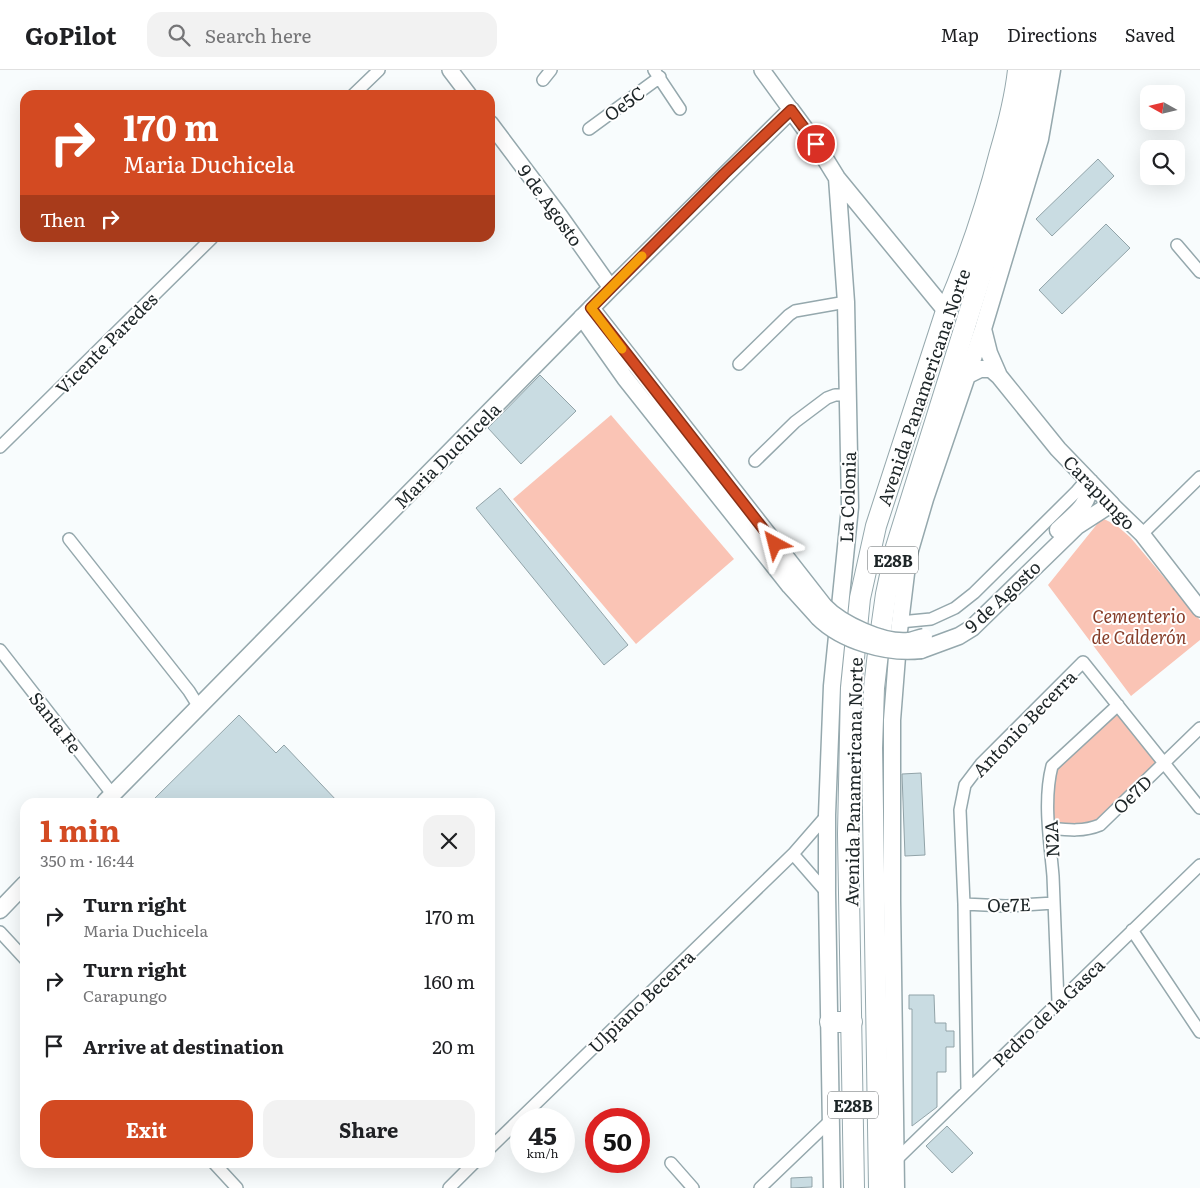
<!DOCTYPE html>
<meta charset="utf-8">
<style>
:root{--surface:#fff;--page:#f2f2f2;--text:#202124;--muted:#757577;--line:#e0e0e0;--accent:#d34a22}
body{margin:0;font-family:Literata,serif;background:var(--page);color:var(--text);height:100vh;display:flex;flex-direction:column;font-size:19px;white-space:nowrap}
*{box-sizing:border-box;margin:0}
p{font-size:16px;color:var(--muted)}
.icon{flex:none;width:28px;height:28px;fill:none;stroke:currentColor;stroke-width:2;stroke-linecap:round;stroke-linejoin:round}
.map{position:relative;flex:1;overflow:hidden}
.details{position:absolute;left:20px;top:728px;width:475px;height:370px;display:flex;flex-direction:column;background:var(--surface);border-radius:15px;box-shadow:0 5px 20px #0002}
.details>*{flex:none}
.hud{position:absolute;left:20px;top:20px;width:475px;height:152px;border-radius:15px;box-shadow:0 5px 20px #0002;background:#d34a22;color:#fff;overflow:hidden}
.needle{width:32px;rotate:278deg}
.buttons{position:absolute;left:1140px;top:15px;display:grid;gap:10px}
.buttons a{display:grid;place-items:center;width:45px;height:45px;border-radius:10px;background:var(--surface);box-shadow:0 5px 20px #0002;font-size:25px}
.speed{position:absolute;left:510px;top:1038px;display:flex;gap:10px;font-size:25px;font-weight:700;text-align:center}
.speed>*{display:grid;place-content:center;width:65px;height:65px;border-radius:50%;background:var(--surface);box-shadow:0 5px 20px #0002;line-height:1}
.speed small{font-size:12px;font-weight:400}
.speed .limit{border:8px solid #d22;background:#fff;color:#111}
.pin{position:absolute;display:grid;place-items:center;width:42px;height:42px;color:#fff;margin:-21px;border:2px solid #fff;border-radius:50%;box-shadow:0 1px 5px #0007}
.me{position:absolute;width:55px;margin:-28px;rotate:322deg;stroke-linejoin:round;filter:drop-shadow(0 0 4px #0008)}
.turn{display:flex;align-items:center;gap:18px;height:105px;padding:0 20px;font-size:22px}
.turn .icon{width:65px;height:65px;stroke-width:2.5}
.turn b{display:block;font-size:35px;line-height:42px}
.then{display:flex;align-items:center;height:48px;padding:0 20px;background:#0003;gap:10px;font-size:19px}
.round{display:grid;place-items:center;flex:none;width:52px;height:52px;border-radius:15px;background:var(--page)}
.summary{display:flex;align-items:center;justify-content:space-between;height:85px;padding:0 20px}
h1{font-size:30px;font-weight:700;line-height:38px;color:var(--accent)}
.primary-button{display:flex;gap:10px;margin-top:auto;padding:10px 20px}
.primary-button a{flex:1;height:58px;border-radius:15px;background:var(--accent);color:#fff;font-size:20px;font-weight:700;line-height:58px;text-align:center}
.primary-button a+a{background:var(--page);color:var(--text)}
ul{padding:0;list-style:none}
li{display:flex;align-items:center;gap:15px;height:65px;padding:0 20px}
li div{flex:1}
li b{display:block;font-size:19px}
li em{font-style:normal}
header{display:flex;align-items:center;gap:30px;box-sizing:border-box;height:70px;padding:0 25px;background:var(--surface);border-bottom:1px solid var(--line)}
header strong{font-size:24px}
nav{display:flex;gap:28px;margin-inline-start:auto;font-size:18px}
.search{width:350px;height:45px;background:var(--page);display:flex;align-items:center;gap:12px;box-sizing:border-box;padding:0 18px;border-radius:15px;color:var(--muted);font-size:19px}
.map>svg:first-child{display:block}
</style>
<header>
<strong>GoPilot</strong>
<div class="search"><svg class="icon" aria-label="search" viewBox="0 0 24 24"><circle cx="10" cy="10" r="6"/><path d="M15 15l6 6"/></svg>Search here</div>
<nav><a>Map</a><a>Directions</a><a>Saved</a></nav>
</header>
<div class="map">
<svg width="1200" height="1118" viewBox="0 0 1200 1118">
<rect width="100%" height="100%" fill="#f8fcfd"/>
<path fill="#fac4b5" d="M 611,345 L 734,489 L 636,574 L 513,429 Z
M 1102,448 L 1116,455 L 1130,467 L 1200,550 L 1200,570 L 1131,626 L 1048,515 Z
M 1117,642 L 1159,693 C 1144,707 1106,750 1088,755 C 1076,759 1065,756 1053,753 L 1053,707 L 1057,696 Z"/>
<path fill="#c9dce2" stroke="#91a3a8" d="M 1098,89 L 1114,106 L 1052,166 L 1036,149 Z
M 1106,154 L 1130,178 L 1062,244 L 1039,220 Z
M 540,305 L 576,341 L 521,394 L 488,358 Z
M 500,418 L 628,575 L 604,595 L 476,438 Z
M 239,645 L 276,683 L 284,675 L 338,732 L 151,732 Z
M 921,703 L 925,785 L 905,786 L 902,704 Z
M 909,925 L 934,925 L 935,953 L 946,953 L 946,961 L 954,961 L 954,977 L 946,977 L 946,1002 L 937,1002 L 937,1037 L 912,1056 L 912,939 L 909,939 Z
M 947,1056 L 973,1083 L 952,1103 L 926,1076 Z
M 812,1107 L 812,1117 L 791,1118 L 791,1108 Z"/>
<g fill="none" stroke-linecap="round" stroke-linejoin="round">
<defs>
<path id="minor" d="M 654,0 L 680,39
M 543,10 L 551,0
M 353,25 L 379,0
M 589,59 L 660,7
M 1177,175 L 1200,202
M 739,294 L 789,245 L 795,241 L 846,232
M 0,377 L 212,168
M 755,391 L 795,352 L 827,328 L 835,325 L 847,325
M 1142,464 L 1200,407
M 69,469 L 189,621 L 199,637
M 900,552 L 931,549 L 955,538 L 974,523 L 1076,422 L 1087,409
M 0,580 L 113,725
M 1050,758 C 1068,760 1083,762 1100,755 L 1200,658
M 793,784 L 827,823
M 964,834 L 1006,836 L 1054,833
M 1132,860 L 1200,962
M 0,862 L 25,889
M 1058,932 C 1056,890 1055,848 1053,806 C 1050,771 1043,731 1052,696 L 1118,635
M 967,1021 L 964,834 L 960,740 L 965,715 L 981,694 L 1083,592 L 1200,738
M 490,1078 L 793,784 L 827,745
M 896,1090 L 1200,795
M 213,1092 L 237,1118
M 671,1093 L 693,1118
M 449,1118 L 475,1092
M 760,1118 L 831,1050"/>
<path id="tertiary" d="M 450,0 L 469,25
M 762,0 L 791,40
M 490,53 L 560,146 L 611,218
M 1111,434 L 1142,464 L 1200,539"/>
<path id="secondary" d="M 591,238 L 824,536
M 582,247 L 625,308 L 790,516 L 818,547
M 983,259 L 989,283 L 999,306
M 1058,460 C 1074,444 1089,437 1090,412
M 921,580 L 959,566 L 972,558 L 1077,456 L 1111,434 L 1058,379 L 999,306 L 991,299 L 980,299 L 968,305
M 105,732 L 611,218 L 791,40 L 816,74 L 837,108 L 946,241
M 0,840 L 25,814
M 832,1118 L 827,823 L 827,745 L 832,616 L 850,437 L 846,232 L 837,108
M 896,1118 L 892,831 L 892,650 L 899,561 L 908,487 L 925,429 L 983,259 L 1040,69 L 1052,0"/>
<path id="trunk" d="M 830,952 L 852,952
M 854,1118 L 848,764 L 851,618 L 860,528 L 876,456 L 946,241 C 968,190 986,137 1000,82 C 1008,55 1015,28 1018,0
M 879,1118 L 872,678 L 874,618 L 879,574 L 886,524 L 896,477 L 1027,58 L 1036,0"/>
</defs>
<use href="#minor" stroke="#95a8ad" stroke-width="14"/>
<use href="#tertiary" stroke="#95a8ad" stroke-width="18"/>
<use href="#secondary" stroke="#95a8ad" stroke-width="19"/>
<use href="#trunk" stroke="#95a8ad" stroke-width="22"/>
<use href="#minor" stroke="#fff" stroke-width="11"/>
<use href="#tertiary" stroke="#fff" stroke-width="15"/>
<use href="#secondary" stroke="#fff" stroke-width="16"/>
<use href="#trunk" stroke="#fff" stroke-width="20"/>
<defs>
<path id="secondary-bridge" d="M 824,536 C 841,554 884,574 909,571 C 914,570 919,568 924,567
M 818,547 C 842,571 887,584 921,580"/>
</defs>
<use href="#secondary-bridge" stroke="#95a8ad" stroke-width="19" stroke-linecap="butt"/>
<use href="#secondary-bridge" stroke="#fff" stroke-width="16"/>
</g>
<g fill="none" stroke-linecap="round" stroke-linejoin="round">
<defs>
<path id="route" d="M 775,474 L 591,238 L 724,104 L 791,40 L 816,74"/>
</defs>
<use href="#route" stroke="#893016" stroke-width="12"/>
<use href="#route" stroke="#d34a22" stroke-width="9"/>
<path stroke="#f59e0b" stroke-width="9" d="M 622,279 L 591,238 L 642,186"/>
</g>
<g text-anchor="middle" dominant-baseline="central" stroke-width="4" stroke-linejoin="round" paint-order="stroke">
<g fill="#fff" stroke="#616668" stroke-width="1">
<rect x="868" y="476.5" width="50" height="27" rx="4"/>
<rect x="828" y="1021.5" width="50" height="27" rx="4"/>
</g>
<g font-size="16" font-weight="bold" fill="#1d2527">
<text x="893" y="490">E28B</text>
<text x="853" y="1035">E28B</text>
</g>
<g font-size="18" fill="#1d2527" stroke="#fff">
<text transform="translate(624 33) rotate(-36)">Oe5C</text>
<text transform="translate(551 135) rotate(54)">9 de Agosto</text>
<text transform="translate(106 273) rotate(-45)">Vicente Paredes</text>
<text transform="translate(923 317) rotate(-71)">Avenida Panamericana Norte</text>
<text transform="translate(447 385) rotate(-45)">Maria Duchicela</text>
<text transform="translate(1100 422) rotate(46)">Carapungo</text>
<text transform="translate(847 427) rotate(-88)">La Colonia</text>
<text transform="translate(1002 526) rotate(-43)">9 de Agosto</text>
<text transform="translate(56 652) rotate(52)">Santa Fe</text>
<text transform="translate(1024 653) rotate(-46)">Antonio Becerra</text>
<text transform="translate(853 712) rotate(-89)">Avenida Panamericana Norte</text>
<text transform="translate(1132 724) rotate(-44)">Oe7D</text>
<text transform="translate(1051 769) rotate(-93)">N2A</text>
<text transform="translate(1009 834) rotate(-1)">Oe7E</text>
<text transform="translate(641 931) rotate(-44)">Ulpiano Becerra</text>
<text transform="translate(1048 942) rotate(-44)">Pedro de la Gasca</text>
</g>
<g font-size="18" font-style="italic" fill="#863d29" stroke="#fff">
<text x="1139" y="545">Cementerio<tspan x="1139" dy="21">de Calderón</tspan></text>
</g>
</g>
</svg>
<div class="buttons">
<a><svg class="needle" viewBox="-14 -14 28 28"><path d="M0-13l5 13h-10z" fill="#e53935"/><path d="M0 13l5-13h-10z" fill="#757577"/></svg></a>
<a><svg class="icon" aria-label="search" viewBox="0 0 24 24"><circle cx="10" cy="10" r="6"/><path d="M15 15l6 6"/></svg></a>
</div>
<div class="speed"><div>45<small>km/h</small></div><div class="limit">50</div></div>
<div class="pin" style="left:816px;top:74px;background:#d93025"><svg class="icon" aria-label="arrive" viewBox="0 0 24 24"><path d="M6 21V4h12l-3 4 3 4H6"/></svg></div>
<svg class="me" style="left:775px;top:474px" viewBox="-20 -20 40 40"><path d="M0-17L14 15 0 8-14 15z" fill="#d34a22" stroke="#fff" stroke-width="4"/></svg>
<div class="hud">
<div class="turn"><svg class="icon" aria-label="right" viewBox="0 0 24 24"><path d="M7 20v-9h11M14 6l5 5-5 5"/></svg><div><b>170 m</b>Maria Duchicela</div></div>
<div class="then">Then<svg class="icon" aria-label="right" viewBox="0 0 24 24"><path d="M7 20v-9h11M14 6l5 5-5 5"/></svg></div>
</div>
<section class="details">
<div class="summary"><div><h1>1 min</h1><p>350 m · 16:44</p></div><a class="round"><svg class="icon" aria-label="close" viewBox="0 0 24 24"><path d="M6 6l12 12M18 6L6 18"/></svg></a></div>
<ul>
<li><svg class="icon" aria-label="right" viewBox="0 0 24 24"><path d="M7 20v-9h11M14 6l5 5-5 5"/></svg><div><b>Turn right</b><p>Maria Duchicela</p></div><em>170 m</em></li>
<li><svg class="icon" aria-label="right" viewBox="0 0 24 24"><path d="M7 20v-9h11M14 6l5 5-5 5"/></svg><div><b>Turn right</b><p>Carapungo</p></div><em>160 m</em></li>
<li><svg class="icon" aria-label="arrive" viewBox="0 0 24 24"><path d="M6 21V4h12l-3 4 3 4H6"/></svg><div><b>Arrive at destination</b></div><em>20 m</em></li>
</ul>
<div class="primary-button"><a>Exit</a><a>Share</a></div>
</section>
</div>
